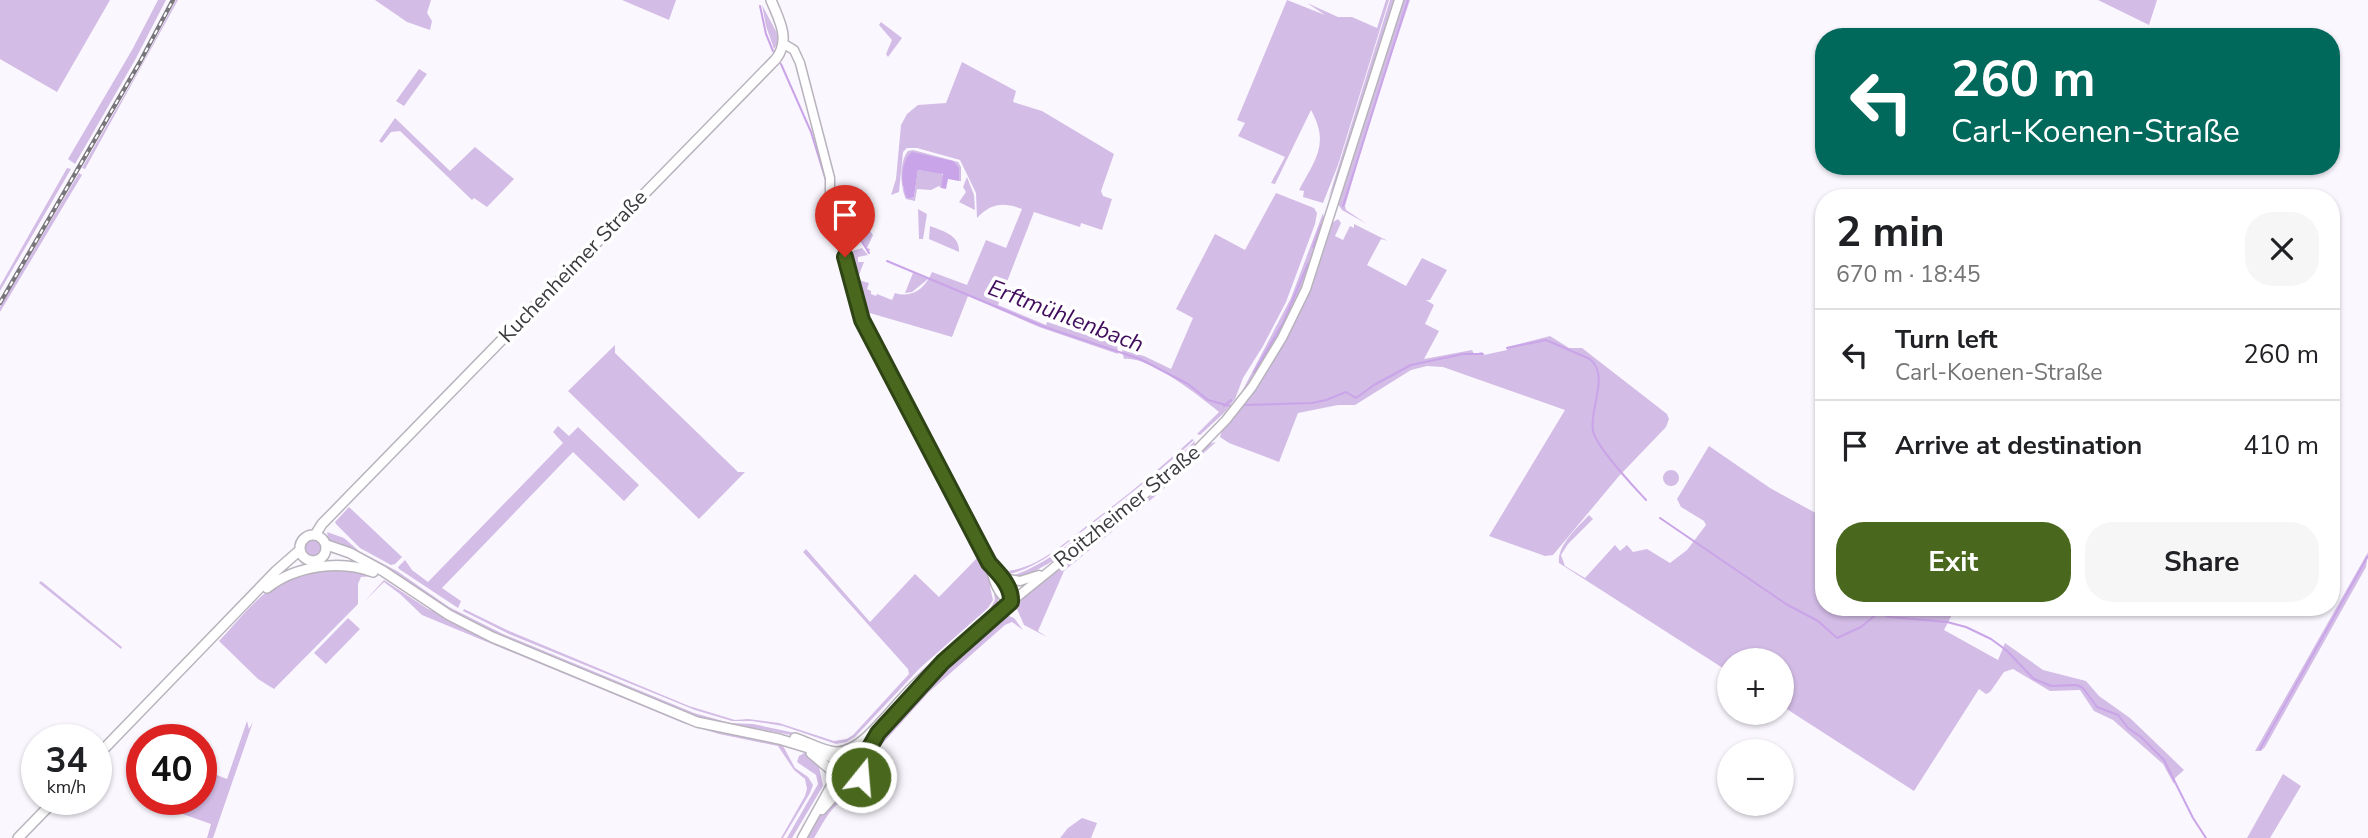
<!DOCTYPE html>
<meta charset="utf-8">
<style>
:root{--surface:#fff;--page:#f6f6f6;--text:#202124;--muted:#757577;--line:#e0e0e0;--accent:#49681e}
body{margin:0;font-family:"Nunito Sans",sans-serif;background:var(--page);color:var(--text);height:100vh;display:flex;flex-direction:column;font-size:26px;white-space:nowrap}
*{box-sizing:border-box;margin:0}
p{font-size:23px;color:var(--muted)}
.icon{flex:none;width:38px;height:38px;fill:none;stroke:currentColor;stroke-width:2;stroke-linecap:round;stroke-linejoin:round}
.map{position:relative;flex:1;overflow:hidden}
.details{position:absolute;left:1815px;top:189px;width:525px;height:427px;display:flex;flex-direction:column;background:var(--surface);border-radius:28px;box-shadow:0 2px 5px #0004}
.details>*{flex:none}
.guide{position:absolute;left:1815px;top:28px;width:525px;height:147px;border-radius:28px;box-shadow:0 2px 5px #0004;background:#00695c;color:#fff;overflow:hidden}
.controls{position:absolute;left:1717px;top:648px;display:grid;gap:14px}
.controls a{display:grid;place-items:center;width:77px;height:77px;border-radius:50%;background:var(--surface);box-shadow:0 2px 5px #0004;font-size:35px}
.speed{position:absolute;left:21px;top:724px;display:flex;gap:14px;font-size:35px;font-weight:700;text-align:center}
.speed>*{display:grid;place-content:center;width:91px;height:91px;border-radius:50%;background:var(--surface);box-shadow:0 2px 5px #0004;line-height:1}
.speed small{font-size:18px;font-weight:400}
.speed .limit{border:10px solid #d22;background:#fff;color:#111}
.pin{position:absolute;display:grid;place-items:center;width:60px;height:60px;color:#fff;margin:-72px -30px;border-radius:50% 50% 50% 0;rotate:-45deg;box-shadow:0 0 7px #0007}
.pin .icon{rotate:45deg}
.me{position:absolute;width:77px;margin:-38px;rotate:17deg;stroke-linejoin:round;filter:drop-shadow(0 0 5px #0008)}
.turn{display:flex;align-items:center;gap:24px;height:147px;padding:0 21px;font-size:32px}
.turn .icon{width:91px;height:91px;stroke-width:2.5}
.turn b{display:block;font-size:49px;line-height:60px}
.round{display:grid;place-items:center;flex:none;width:74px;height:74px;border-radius:28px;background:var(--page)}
.head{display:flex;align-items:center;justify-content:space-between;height:119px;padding:0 21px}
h1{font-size:42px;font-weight:700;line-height:52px}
.action{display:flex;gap:14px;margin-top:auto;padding:14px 21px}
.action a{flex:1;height:80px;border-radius:28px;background:var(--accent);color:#fff;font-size:28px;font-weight:700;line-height:80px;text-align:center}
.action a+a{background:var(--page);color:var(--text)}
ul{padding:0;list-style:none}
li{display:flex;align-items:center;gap:21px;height:91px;padding:0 21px;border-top:2px solid var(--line)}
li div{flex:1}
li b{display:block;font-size:26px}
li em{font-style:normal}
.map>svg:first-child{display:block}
</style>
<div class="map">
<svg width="2368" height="838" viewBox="0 0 2368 838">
<rect width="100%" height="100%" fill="#fbf7ff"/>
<path fill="#d3bce6" d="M 0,0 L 110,0 L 57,92 L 0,59 Z
M 158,0 L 166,0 L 135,60 L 75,164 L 68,159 L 132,50 Z
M 176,0 L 178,0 L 85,169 L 82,168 L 141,66 Z
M 375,0 L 431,0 L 427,13 L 432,21 L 430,30 L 407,22 Z
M 622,0 L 676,0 L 669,20 Z
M 1287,0 L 1325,15 L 1307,3 L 1338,17 L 1352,17 L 1377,28 L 1386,0 L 1389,0 L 1338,165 L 1323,203 L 1303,197 L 1304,191 L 1299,190 C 1315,160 1330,144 1311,110 L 1275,184 L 1271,183 L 1285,157 L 1238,136 L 1245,123 L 1237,120 Z
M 1390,0 L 1396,0 L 1342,166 L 1328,200 Z
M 1402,0 L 1410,0 L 1375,104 L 1345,206 L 1346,210 L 1367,224 L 1342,210 L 1338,204 Z
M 2098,0 L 2157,0 L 2149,25 Z
M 762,5 L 778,35 L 778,43 L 774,49 L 766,26 Z
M 881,22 L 902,38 L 888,57 L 886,54 L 892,40 L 879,25 Z
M 962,62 L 1016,91 L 1013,102 L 1042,111 L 1114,154 L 1101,191 L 1103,196 L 1112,199 L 1102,230 L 1081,223 L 1080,227 L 1034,212 L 998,305 L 1046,325 L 1047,322 L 1117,345 L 1118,354 L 1039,327 L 968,296 L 952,337 L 863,311 L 855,279 L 869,283 L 867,289 L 871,291 L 871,294 L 876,296 L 877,294 L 892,300 L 895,293 C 913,299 926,287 932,272 L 967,285 L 986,240 L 1006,248 L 1022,209 C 1004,202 991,203 977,218 L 976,193 L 960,160 L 917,148 L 907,148 L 903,152 L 899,192 L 891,195 L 896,179 L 901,125 L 907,114 L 918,105 L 946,103 Z
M 419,69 L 427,74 L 404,106 L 396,101 Z
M 395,118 L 450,171 L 475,147 L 514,179 L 487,207 L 474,198 L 472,200 L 400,131 L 391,132 L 382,143 L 379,141 Z
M 913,150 L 958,162 L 961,167 L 961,181 L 959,181 L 959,168 L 905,163 L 903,187 L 908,199 L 914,197 L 918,170 L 941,173 L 944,177 L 941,188 L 939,186 L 931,190 L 917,189 L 915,201 L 906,199 C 900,187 899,162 908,151 Z
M 67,168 L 71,169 L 0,291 L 0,286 Z
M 79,173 L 82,175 L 0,312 L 0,307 Z
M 967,177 L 974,195 L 975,210 L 959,202 L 966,192 L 963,187 Z
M 837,188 L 873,235 L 867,248 L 870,249 L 869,252 L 834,192 L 834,189 Z
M 1276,193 L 1314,208 L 1317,213 L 1315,224 L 1286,302 L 1263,346 L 1243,378 L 1235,399 L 1225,412 L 1200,435 L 1197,434 L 1219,412 C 1198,395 1149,356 1124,359 L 1122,350 L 1144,356 L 1171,369 L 1193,318 L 1176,309 L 1215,234 L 1245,250 Z
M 918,209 L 927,214 L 923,239 L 919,239 Z
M 1323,213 L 1324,220 C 1304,282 1284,348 1239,397 L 1291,298 Z
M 1338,219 L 1341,223 L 1335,236 L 1343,240 L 1350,226 L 1354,228 L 1354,224 L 1388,241 L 1381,239 L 1367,265 L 1406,286 L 1422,258 L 1447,270 L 1430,300 L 1426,300 L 1434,305 L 1425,324 L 1439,331 L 1424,359 L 1472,350 L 1474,354 L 1482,352 L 1484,355 L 1507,350 L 1507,347 L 1550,336 L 1569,348 L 1582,348 L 1667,414 L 1669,419 L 1666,427 L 1619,476 L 1553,555 L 1545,556 L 1489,536 L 1565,410 L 1443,367 L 1427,366 L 1411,370 L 1355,405 L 1338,405 L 1298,413 L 1279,462 L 1229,443 L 1220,437 L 1222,430 L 1248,400 L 1287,336 L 1306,295 L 1332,223 Z
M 930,226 C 943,231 960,235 959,252 L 929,239 Z
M 862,248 L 868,255 L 858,257 L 858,262 L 864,262 L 859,275 L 854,275 L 849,252 Z
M 913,273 L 928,279 L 912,292 L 905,293 Z
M 615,345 L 615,353 L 738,472 L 745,472 L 699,519 L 568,391 Z
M 558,426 L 569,436 L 578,427 L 639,485 L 624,501 L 573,452 L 442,588 L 461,601 L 458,608 L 399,569 L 398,567 L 405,560 L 412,570 L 428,582 L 563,443 L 553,432 Z
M 1192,439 L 1194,440 C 1161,471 1125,498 1089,526 C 1063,546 1038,568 1006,575 L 1001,572 L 966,514 L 966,509 L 1003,567 L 1009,571 C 1040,566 1063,544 1088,525 C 1124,498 1159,470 1192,439 Z
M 1195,441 L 1194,449 L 1117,514 L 1053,561 L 1024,577 L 1009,577 C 1041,567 1065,547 1091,527 C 1127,499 1162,472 1195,441 Z
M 1216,442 L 1159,493 L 1064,571 L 1038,631 L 1047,637 L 1024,625 L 1017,609 L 1020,601 L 1160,489 L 1209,444 Z
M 1709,446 L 1770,488 L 1823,517 L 1824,607 L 1956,607 L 1944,630 L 1998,660 L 2005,643 L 2043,670 L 2086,681 L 2099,696 L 2130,718 L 2184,770 L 2175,778 L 2174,784 L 2163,764 L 2113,720 L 2094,711 L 2080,690 L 2050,691 L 2013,669 L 2004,672 L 1990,692 L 1986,694 L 1979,689 L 1914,791 L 1782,706 L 1782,660 L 1729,660 L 1729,672 L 1559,563 C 1557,545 1578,527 1589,515 L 1593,519 L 1568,544 L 1561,555 L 1565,566 L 1585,578 L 1615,545 L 1620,551 L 1627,545 L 1633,552 L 1647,549 L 1670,563 L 1687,550 L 1706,525 L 1704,521 L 1681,507 L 1677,499 Z
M1663 478a8 8 0 1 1 16 0a8 8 0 1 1-16 0Z
M 349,507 L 402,557 L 395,564 L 391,565 L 360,548 L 336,524 L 335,522 Z
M 327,532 L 344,538 L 359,551 L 397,571 L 449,607 L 503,634 L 694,713 L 730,723 L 753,724 L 795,733 L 796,736 L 755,728 L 738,728 L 696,718 L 501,637 L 473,624 L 329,543 Z
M302 548a11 11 0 1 1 22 0a11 11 0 1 1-22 0Z
M 806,549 L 870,622 L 915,574 L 939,597 L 978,557 L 975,550 L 978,549 L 993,583 L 990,587 L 993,600 L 988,608 L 920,668 L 855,737 L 846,742 L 836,744 L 783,726 L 752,721 L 732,721 L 695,710 L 509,634 L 463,611 L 464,609 L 507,630 L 689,706 L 735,720 L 748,719 L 779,723 L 834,741 L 847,739 L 853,735 L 909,674 L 908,669 L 803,552 Z
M 2368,552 L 2366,567 L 2265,747 L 2261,751 L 2255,751 Z
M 342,569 L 355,570 L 374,576 L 361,577 L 358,584 L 358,604 L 274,689 L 258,679 L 219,641 C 238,621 258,594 283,581 C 302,572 322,571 342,569 Z
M 384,580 L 428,609 L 702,727 L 782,744 L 795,768 L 808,777 L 813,785 L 810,793 L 783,838 L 781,838 L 805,796 L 807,789 L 805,779 L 794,770 L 778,746 L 719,734 L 683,723 L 422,615 L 400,594 L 384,582 L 364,602 Z
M 41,581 L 122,647 L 121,649 L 39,583 Z
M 993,586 L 999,598 L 996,607 L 937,663 L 923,672 L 859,741 L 853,745 L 833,749 L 857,739 L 921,671 L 990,609 L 995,600 Z
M 1004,614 L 1014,618 L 1023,630 L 1012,622 L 1005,625 L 929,692 L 875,752 C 865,768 875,776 866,789 C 859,798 850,796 841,802 C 829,809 821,827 814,838 L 806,838 C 814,824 824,807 836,797 C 844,790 855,795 862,785 C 867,776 863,766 866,757 C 904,701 954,658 1004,614 Z
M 348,618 L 360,629 L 326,664 L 314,653 Z
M 247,721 L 249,729 L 253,722 L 213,838 L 207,838 L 211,824 L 160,806 L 163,800 L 201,800 L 201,769 L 227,779 Z
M 806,752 L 821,762 L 819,767 L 823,786 L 792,838 L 787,838 L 818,784 L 816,775 L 797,762 L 799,756 Z
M834 774a12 12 0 1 1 24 0a12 12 0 1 1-24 0Z
M 2283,774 L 2301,786 L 2270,838 L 2247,838 Z
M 1082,818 L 1097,823 L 1091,838 L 1060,838 L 1068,828 Z"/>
<path fill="#caa4e8" d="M 912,152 L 953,161 L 959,168 L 959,181 L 948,179 L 946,189 L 941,188 L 943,174 L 918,170 L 914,197 L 908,199 C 900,187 900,161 912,152 Z"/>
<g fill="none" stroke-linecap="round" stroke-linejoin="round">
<path stroke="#caa4e8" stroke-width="2" d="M 760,6 L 766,34 L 773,51
M 781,64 L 811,132 L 827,184
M 833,195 L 869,253
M 1343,206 L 1408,0
M 1313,247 L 1321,225
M 887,261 L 1042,326 L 1140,359 L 1188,384 L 1208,400 L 1230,406
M 1507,348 L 1546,340 L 1590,359 C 1610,376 1589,408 1593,431 C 1596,447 1634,487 1646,500
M 1254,372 L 1283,323 L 1308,264
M 1244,405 L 1312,403 L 1326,400 L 1346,392 L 1356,398 L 1374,385 L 1411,365 L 1463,354 L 1483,354
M 1224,406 L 1231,400
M 1660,518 L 1786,604 L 1818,621 L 1837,638 L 1861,627 L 1878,613 L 1890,617 L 1947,622 L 1966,627 L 1991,639 L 2006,650 L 2034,679 L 2051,686 L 2077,685 L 2083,688 L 2097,707 L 2118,715 L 2128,728 L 2141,737 L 2164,760 L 2193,818 L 2206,838
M 2260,749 L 2368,556"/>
<defs>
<path id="secondary" d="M 784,44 L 794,50 L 800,63 L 830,178 L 830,198 L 859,314 L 989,563 C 993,577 996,595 1011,602
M 991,566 C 1001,576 1012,587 1011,602
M 1002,578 L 1020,581 L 1039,575
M 934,672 L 1011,602 L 1187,460 L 1226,420 L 1252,387 L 1282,338 L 1306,289 L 1399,0
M831 774a15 15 0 1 1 30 0a15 15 0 1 1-30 0Z
M 851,759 L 894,714
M 859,766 L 872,744
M 822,810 L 841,789
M 802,838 L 833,782"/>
<path id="primary" d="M300 548a13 13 0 1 1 26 0a13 13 0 1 1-26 0Z
M 315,535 L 322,524 L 776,59 C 791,39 779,20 771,0
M 327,545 L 350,553 L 383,571 L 449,615 L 492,637 L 697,722 L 779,739 L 812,749 L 838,760
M 267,588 C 295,566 340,559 373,572
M 795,738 C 808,742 824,752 837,752 C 870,752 903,684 937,669
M 811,753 L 831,770
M 96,757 L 276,571 L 300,550
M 18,838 L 55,800"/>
</defs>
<use href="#secondary" stroke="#b8b3bc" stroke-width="11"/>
<use href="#primary" stroke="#b8b3bc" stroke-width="12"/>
<use href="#secondary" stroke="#fff" stroke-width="8"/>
<use href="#primary" stroke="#fff" stroke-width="9"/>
<defs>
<path id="rail" d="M 0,303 L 140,62 L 173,0"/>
</defs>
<use href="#rail" stroke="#78757b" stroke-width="4.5"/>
<use href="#rail" stroke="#fff" stroke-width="2" stroke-dasharray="5" stroke-linecap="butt"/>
</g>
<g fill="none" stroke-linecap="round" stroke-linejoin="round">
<defs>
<path id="route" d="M 845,257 L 862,320 L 989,563 C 999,574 1012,586 1011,602 L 943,662 L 878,733 L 859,766 L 861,777"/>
</defs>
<use href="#route" stroke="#2f4414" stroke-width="18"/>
<use href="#route" stroke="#49681e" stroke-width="12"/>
</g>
<g text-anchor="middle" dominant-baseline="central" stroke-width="7" stroke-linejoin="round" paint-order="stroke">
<g font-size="21" fill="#3d3b3f" stroke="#fff">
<text transform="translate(573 266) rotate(-46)">Kuchenheimer Straße</text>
<text transform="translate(1127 506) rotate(-39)">Roitzheimer Straße</text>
</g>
<g font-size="23" font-style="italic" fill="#410d5d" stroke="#fff">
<text transform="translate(1066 316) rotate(21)">Erftmühlenbach</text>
</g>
</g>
</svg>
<div class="controls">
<a>+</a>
<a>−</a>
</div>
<div class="speed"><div>34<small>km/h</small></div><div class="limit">40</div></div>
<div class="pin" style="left:845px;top:257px;background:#d93025"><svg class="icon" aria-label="arrive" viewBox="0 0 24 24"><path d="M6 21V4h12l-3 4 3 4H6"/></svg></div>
<svg class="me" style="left:861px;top:777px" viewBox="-20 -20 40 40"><circle r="17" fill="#49681e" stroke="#fff" stroke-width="3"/><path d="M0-11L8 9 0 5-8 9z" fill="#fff"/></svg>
<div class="guide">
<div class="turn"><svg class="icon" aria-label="left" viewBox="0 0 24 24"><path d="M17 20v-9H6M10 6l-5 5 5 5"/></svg><div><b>260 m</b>Carl-Koenen-Straße</div></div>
</div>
<section class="details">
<div class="head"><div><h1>2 min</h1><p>670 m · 18:45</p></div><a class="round"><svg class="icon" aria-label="close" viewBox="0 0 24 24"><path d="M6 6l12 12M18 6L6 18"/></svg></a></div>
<ul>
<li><svg class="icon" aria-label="left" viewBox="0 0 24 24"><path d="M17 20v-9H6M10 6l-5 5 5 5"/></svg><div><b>Turn left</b><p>Carl-Koenen-Straße</p></div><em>260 m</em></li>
<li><svg class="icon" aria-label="arrive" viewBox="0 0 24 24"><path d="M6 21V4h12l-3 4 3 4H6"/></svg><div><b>Arrive at destination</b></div><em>410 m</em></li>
</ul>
<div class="action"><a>Exit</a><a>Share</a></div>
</section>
</div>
